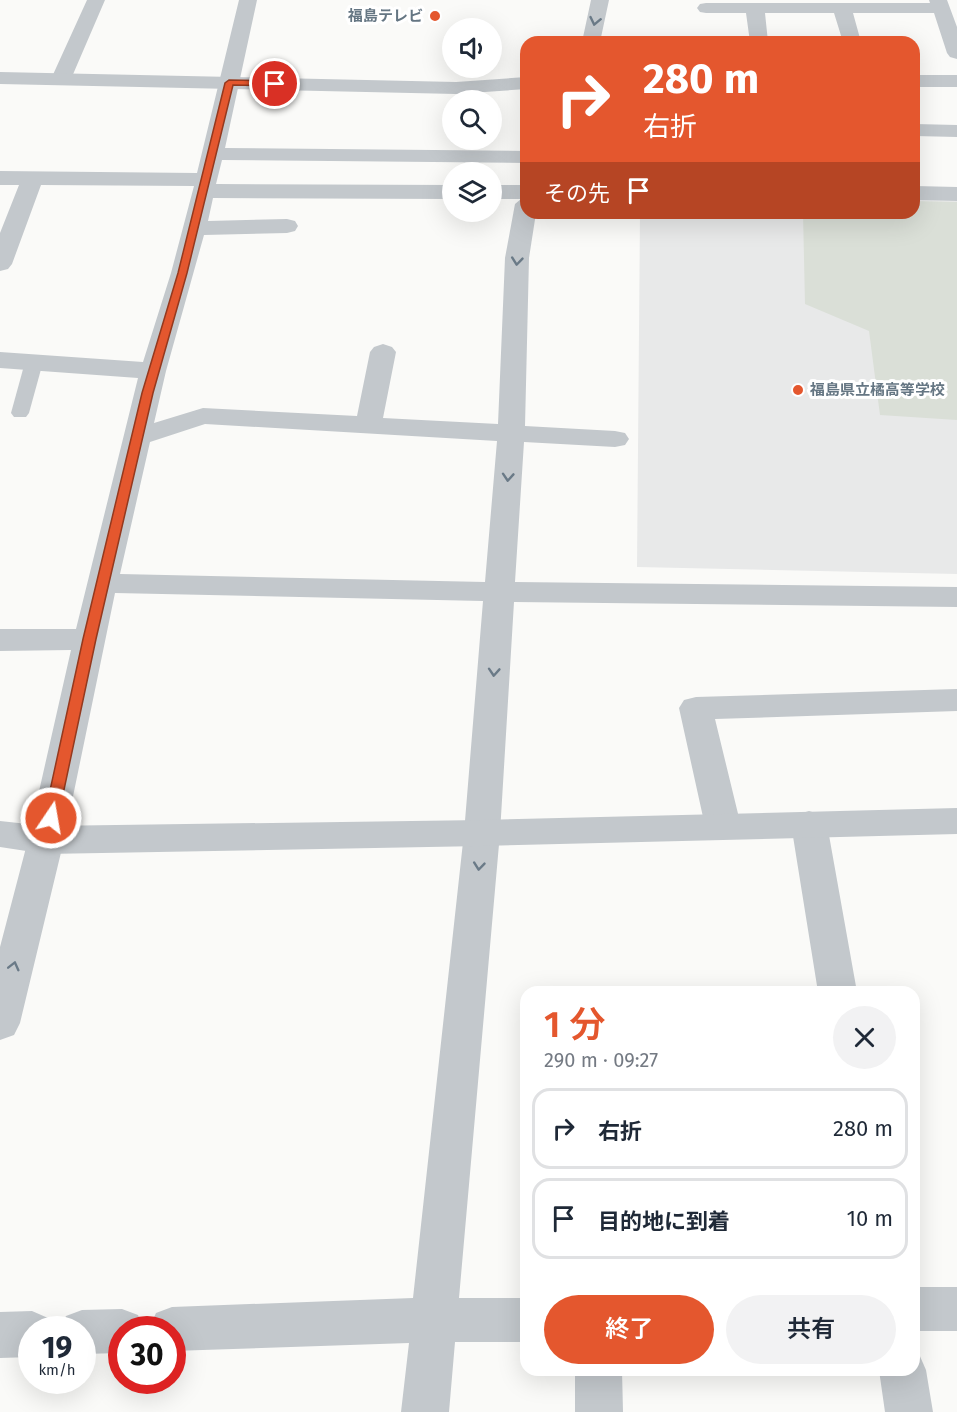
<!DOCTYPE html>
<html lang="ja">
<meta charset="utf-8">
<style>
:root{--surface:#fff;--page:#f2f2f3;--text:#1f2937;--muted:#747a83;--line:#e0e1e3;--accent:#e4572e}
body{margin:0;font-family:"Fira Sans","Noto Sans JP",sans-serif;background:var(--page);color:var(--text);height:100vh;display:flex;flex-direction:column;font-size:22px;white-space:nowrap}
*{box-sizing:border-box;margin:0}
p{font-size:20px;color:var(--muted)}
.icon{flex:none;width:33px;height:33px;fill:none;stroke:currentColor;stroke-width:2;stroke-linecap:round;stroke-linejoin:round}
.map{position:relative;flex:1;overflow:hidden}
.sheet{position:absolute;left:520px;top:986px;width:400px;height:390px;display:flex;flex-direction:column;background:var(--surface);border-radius:18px;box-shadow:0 6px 24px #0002}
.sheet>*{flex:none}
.banner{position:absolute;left:520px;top:36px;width:400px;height:183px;border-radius:18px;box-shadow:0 6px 24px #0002;background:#e4572e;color:#fff;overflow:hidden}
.fabs{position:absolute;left:442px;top:18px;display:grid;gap:12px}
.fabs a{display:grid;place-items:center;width:60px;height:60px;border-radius:50%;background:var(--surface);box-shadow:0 6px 24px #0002;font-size:30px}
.speed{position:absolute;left:18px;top:1316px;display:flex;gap:12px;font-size:30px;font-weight:700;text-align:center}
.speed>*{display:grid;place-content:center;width:78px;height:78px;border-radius:50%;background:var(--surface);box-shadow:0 6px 24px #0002;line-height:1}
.speed small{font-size:15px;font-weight:400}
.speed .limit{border:9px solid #d22;background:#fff;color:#111}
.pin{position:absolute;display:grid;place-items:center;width:51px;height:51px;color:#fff;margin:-26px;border:3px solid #fff;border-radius:50%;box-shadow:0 2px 6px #0007}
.me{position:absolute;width:66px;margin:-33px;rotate:12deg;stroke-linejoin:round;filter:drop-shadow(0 0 4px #0008)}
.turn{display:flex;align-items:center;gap:21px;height:126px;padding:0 24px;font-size:27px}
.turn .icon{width:78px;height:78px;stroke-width:2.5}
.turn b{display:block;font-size:42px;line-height:51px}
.then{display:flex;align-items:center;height:57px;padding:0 24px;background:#0003;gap:12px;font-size:22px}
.round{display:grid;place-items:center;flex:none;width:63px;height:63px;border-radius:32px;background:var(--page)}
.overview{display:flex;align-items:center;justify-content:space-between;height:102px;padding:0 24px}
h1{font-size:36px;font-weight:600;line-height:45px;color:var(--accent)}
.button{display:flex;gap:12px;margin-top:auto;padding:12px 24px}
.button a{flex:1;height:69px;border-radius:36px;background:var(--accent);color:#fff;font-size:24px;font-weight:600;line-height:69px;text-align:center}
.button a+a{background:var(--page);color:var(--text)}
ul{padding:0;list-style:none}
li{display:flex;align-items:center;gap:18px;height:81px;margin:0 12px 9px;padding:0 12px;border:3px solid var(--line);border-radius:18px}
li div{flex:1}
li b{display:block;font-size:22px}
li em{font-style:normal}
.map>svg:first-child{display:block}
</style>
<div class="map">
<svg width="957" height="1412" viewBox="0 0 957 1412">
<rect width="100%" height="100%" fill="#fafaf8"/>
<path fill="#e8e9e9" d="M 915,200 L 957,201 L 957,574 L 637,567 L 640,213 L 915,213 Z"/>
<path fill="#dadfd7" d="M 915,201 L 957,202 L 957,420 L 880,415 L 869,331 L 805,304 L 803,213 L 915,213 Z"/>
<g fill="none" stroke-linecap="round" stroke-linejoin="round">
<path fill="#c3c8cc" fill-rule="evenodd" d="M 34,357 L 40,358 L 43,362 L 29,413 L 26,417 L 14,417 L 11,413 L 25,362 L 28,358 Z"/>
<path fill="#c3c8cc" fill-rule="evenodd" d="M 87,0 L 105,0 L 71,79 L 68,83 L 54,83 L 51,79 Z
M 239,0 L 257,0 L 225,148 L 526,151 L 526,163 L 222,160 L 216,184 L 453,185 L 453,199 L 213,198 L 208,221 L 287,219 L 295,221 L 298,226 L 295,231 L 287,233 L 204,235 L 166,371 L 154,423 L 203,408 L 357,416 L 370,352 L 374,347 L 383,344 L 392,347 L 396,352 L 383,418 L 498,424 L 505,258 L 515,204 L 521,199 L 492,199 L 492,185 L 526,185 L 526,213 L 536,213 L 529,258 L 525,426 L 615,431 L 625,433 L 629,439 L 625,445 L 615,447 L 524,442 L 515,582 L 957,587 L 957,607 L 514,602 L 500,833 L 459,1298 L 526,1298 L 526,1342 L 455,1342 L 449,1412 L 401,1412 L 409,1343 L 172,1351 L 172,1329 L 149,1329 L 156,1313 L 172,1307 L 413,1298 L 464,833 L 483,601 L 115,593 L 64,840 L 20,1023 L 14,1035 L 0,1040 L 0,947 L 28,840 L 71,650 L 0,651 L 0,629 L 76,629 L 138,378 L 0,368 L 0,352 L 143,362 L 171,273 L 194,186 L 41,185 L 12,264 L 8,269 L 0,271 L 0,233 L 19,185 L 0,185 L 0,171 L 197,173 ZM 205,424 L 497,441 L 485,582 L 120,574 L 150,442 Z
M 591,0 L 609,0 L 600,42 L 582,42 Z
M 929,0 L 947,0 L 957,27 L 957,59 L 950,57 L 947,53 L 934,13 L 853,13 L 861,42 L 843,42 L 834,13 L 765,13 L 768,42 L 750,42 L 746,13 L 706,13 L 700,12 L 697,8 L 700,4 L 706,3 L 930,3 Z
M 915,124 L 957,125 L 957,137 L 915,136 Z
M 915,186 L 957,187 L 957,201 L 915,200 Z
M 957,689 L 957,711 L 715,719 L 741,826 L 736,835 L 723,839 L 710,835 L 705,826 L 679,708 L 684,700 L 696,697 Z
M 809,811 L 822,815 L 827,824 L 857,992 L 818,992 L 791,824 L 796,815 Z
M 915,1287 L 957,1287 L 957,1331 L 915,1331 Z
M 122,1309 L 138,1315 L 144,1329 L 122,1329 L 122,1353 L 82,1354 L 82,1329 L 60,1329 L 66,1316 L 82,1310 Z
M 32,1311 L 48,1318 L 53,1329 L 32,1329 L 32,1357 L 0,1358 L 0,1312 Z
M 915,1352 L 919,1354 L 926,1370 L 933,1412 L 885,1412 L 879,1370 L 915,1370 Z
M 575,1370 L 622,1370 L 623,1412 L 575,1412 Z"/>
<path fill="#c3c8cc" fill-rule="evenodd" d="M 0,72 L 456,82 L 526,77 L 526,89 L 456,94 L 0,84 Z
M 915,75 L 957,75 L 957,87 L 915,87 Z
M 957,808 L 957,834 L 482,846 L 46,854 L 0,847 L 0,821 L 46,826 L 482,820 Z"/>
</g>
<defs><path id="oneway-chevron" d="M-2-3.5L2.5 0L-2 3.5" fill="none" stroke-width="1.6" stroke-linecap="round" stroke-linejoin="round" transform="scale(1.5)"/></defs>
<g stroke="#6a7a87">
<use href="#oneway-chevron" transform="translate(595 21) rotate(102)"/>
<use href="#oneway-chevron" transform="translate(517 261) rotate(96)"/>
<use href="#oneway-chevron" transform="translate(508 477) rotate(94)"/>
<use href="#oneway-chevron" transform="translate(494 672) rotate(94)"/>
<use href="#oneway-chevron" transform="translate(479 866) rotate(96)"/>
<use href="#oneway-chevron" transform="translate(14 966) rotate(-76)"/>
</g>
<path fill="#e4572e" stroke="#94391e" stroke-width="1.5" d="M 229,80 L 275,81 L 279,84 L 275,86 L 233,85 L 187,273 L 153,393 L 96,639 L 58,818 L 56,821 L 46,821 L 44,818 L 83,639 L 142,393 L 178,273 L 225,83 Z"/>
<g fill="#e4572e" stroke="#fff" stroke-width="2">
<circle cx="435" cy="16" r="6"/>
<circle cx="798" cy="390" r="6"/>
</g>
<g text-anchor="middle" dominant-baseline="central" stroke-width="6" stroke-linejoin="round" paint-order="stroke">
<g font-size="15" font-weight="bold" fill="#657683" stroke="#fff" text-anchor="end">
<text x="423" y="16">福島テレビ</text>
<text x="810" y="390" text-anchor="start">福島県立橘高等学校</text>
</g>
</g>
</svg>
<div class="fabs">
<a><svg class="icon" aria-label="sound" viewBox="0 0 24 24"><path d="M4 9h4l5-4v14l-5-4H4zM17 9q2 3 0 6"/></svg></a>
<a><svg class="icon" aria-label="search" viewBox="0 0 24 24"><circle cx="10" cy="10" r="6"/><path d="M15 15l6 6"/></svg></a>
<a><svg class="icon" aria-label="layers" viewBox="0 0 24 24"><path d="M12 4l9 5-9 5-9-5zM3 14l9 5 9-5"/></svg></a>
</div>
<div class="speed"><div>19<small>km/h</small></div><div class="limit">30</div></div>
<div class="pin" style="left:275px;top:84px;background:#d93025"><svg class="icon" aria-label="arrive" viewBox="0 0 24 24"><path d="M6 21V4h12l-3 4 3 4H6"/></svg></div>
<svg class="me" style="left:51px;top:818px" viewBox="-20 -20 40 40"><circle r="17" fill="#e4572e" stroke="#fff" stroke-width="3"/><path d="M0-11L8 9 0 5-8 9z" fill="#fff"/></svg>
<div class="banner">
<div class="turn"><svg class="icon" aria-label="right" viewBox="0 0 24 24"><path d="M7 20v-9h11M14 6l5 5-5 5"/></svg><div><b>280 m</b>右折</div></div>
<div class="then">その先<svg class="icon" aria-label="arrive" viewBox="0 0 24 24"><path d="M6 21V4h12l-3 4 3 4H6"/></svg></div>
</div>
<section class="sheet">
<div class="overview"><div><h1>1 分</h1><p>290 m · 09:27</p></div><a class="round"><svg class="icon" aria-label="close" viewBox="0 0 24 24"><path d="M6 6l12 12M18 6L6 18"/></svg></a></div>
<ul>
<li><svg class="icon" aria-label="right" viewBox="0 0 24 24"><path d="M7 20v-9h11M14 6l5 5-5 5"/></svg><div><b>右折</b></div><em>280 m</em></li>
<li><svg class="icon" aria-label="arrive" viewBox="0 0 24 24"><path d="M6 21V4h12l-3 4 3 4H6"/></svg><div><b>目的地に到着</b></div><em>10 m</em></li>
</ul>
<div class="button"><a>終了</a><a>共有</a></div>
</section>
</div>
